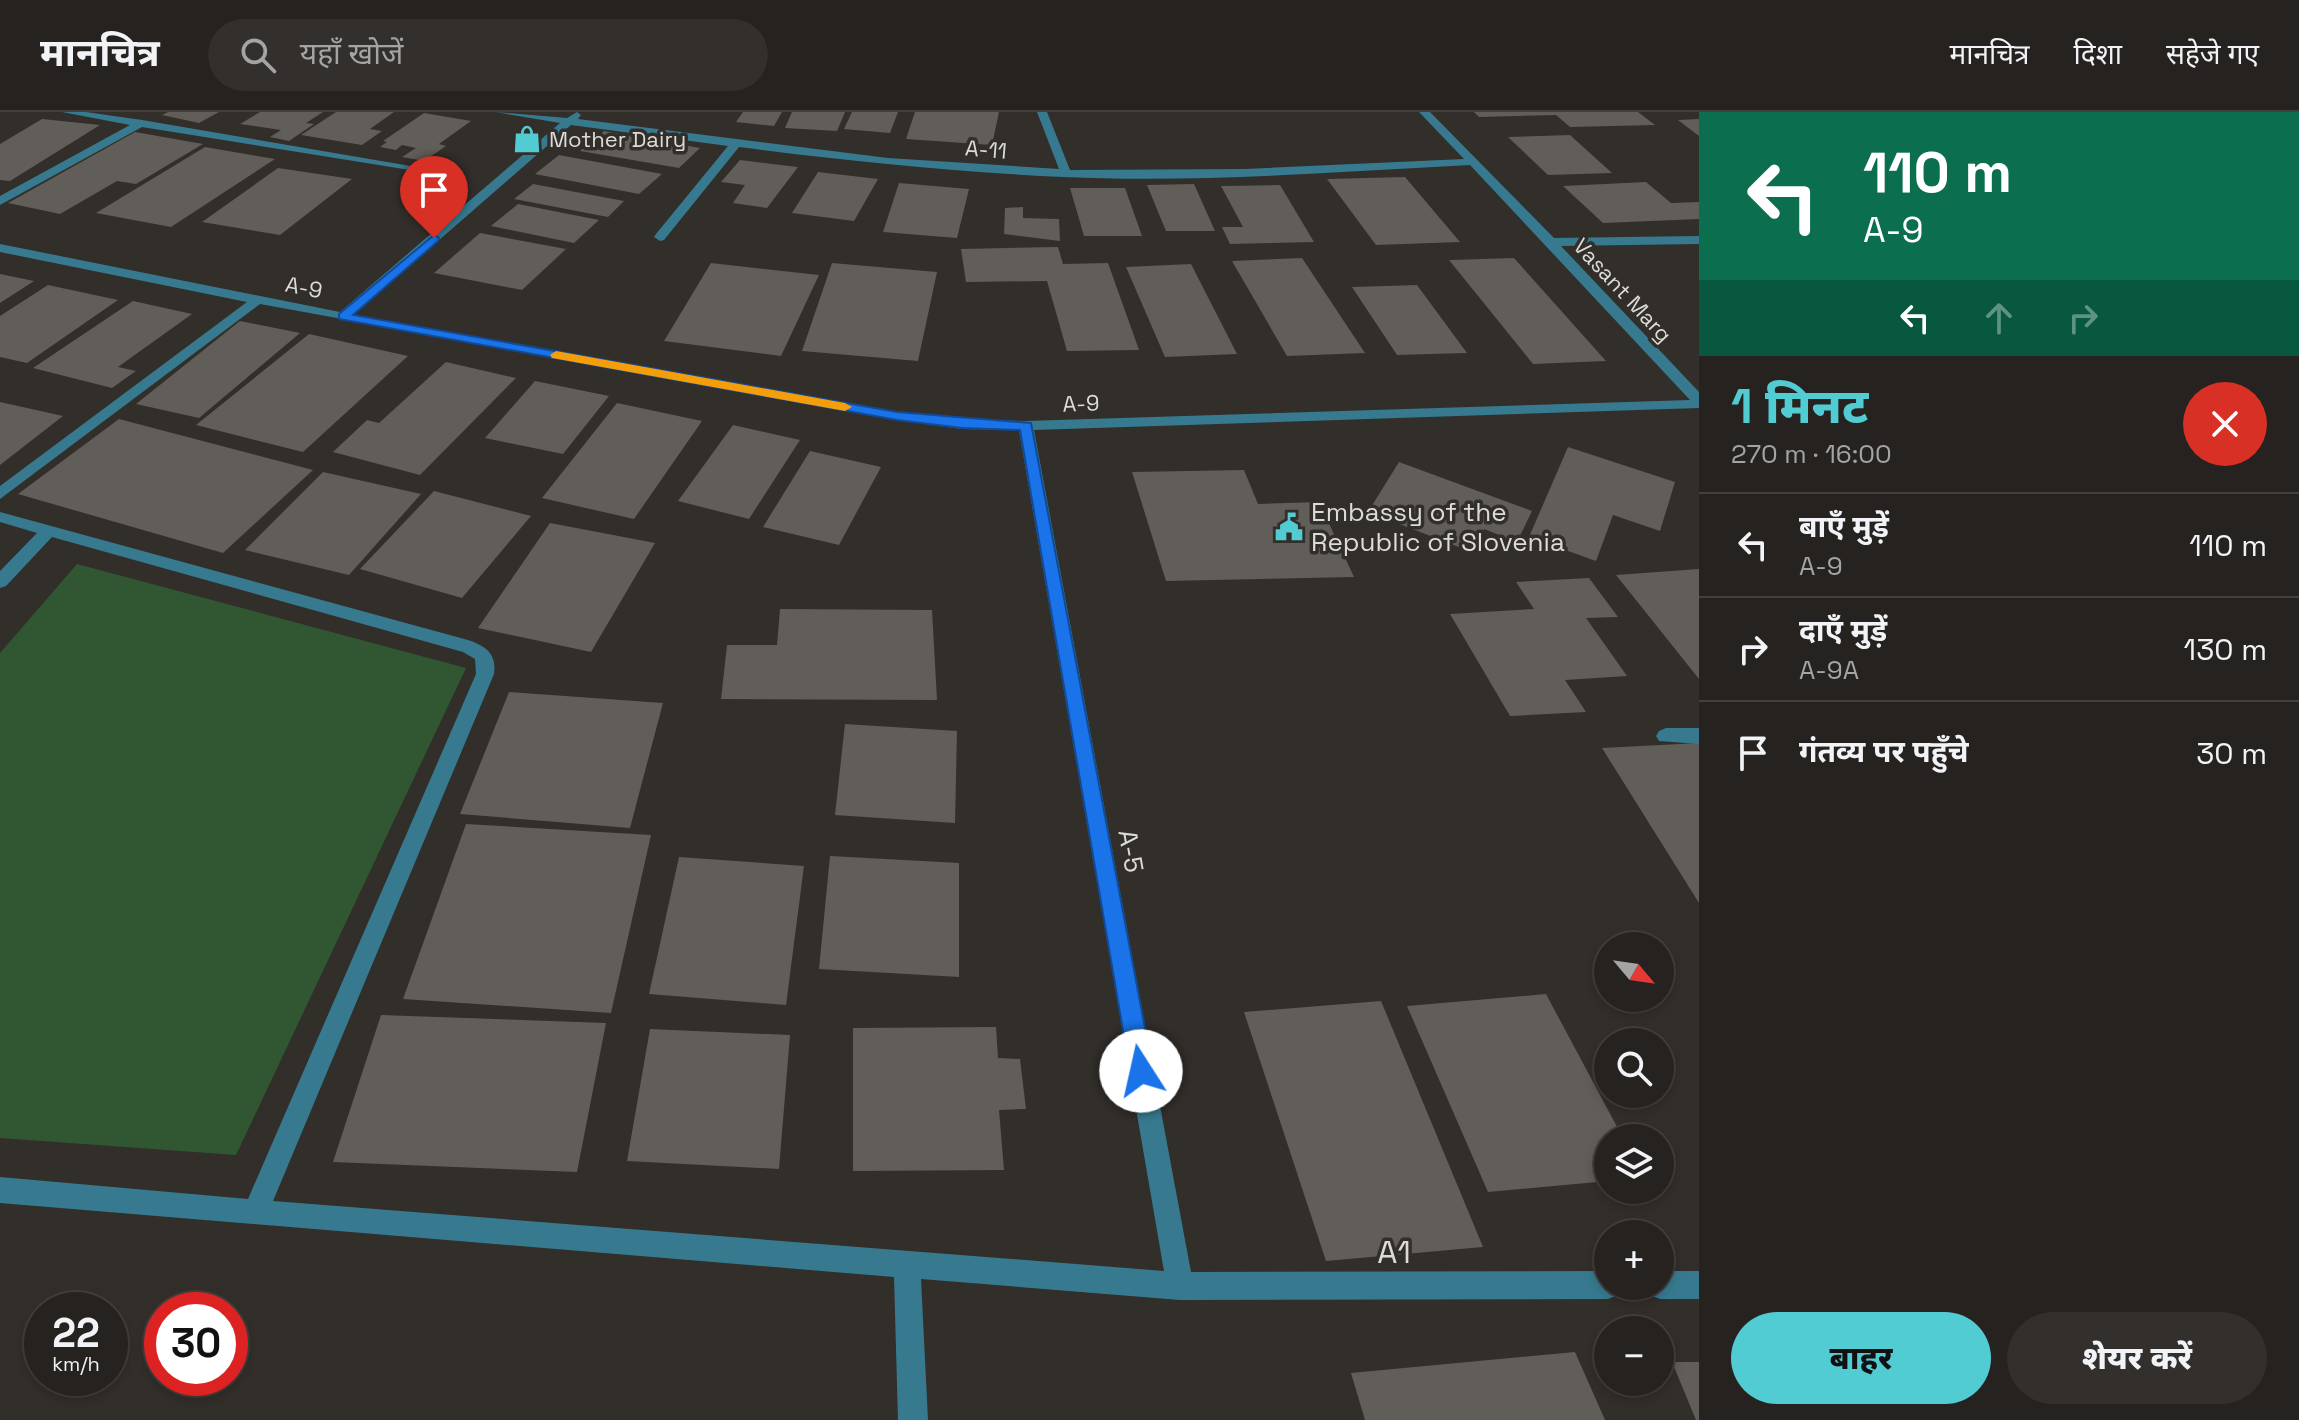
<!DOCTYPE html>
<html lang="hi">
<meta charset="utf-8">
<style>
:root{--surface:#262220;--page:#322f2d;--text:#f1f3f6;--muted:#a4a4a5;--line:#423f3e;--accent:#51ccd3}
body{margin:0;font-family:"Space Grotesk","Noto Sans Devanagari",sans-serif;background:var(--page);color:var(--text);height:100vh;display:flex;flex-direction:column;font-size:30px;white-space:nowrap}
*{box-sizing:border-box;margin:0}
p{font-size:26px;color:var(--muted)}
.icon{flex:none;width:44px;height:44px;fill:none;stroke:currentColor;stroke-width:2;stroke-linecap:round;stroke-linejoin:round}
.map{position:relative;flex:1;overflow:hidden}
.panel{display:flex;flex-direction:column;background:var(--surface);width:600px}
.panel>*{flex:none}
.banner{background:#0b6e4f;color:#fff;overflow:hidden}
.needle{width:52px;rotate:119deg}
.controls{position:absolute;left:1594px;top:820px;display:grid;gap:16px}
.controls a{display:grid;place-items:center;width:80px;height:80px;border-radius:50%;background:var(--surface);box-shadow:0 4px 12px #0003,0 0 0 2px var(--line);font-size:40px}
.speed{position:absolute;left:24px;top:1180px;display:flex;gap:16px;font-size:40px;font-weight:700;text-align:center}
.speed>*{display:grid;place-content:center;width:104px;height:104px;border-radius:50%;background:var(--surface);box-shadow:0 4px 12px #0003,0 0 0 2px var(--line);line-height:1}
.speed small{font-size:20px;font-weight:400}
.speed .limit{border:12px solid #d22;background:#fff;color:#111}
.pin{position:absolute;display:grid;place-items:center;width:68px;height:68px;color:#fff;margin:-82px -34px;border-radius:50% 50% 50% 0;rotate:-45deg;box-shadow:0 0 8px #0007}
.pin .icon{rotate:45deg}
.me{position:absolute;width:88px;margin:-44px;rotate:350deg;stroke-linejoin:round;filter:drop-shadow(0 0 6px #0008)}
.turn{display:flex;align-items:center;gap:28px;height:168px;padding:0 32px;font-size:36px}
.turn .icon{width:104px;height:104px;stroke-width:2.5}
.turn b{display:block;font-size:56px;line-height:68px}
.lanes{display:flex;align-items:center;height:76px;padding:0 32px;background:#0003;justify-content:center;gap:40px;direction:ltr}
.lanes .off{opacity:.35}
.round{display:grid;place-items:center;flex:none;width:84px;height:84px;border-radius:42px;background:var(--page)}
.headline{display:flex;align-items:center;justify-content:space-between;height:136px;padding:0 32px}
h1{font-size:48px;font-weight:800;line-height:60px;color:var(--accent)}
.button{display:flex;gap:16px;margin-top:auto;padding:16px 32px}
.button a{flex:1;height:92px;border-radius:48px;background:var(--accent);color:#111;font-size:32px;font-weight:800;line-height:92px;text-align:center}
.button a+a{background:var(--page);color:var(--text)}
ul{padding:0;list-style:none}
li{display:flex;align-items:center;gap:24px;height:104px;padding:0 32px;border-top:2px solid var(--line)}
li div{flex:1}
li b{display:block;font-size:30px}
li em{font-style:normal}
header{display:flex;align-items:center;gap:48px;box-sizing:border-box;height:112px;padding:0 40px;background:var(--surface);border-bottom:2px solid var(--line)}
header strong{font-size:38px}
nav{display:flex;gap:44px;margin-inline-start:auto;font-size:28px}
.search{width:560px;height:72px;background:var(--page);display:flex;align-items:center;gap:20px;box-sizing:border-box;padding:0 28px;border-radius:44px;color:var(--muted);font-size:30px}
main{display:flex;flex:1;min-height:0}
.map>svg:first-child{display:block}
</style>
<header>
<strong>मानचित्र</strong>
<div class="search"><svg class="icon" aria-label="search" viewBox="0 0 24 24"><circle cx="10" cy="10" r="6"/><path d="M15 15l6 6"/></svg>यहाँ खोजें</div>
<nav><a>मानचित्र</a><a>दिशा</a><a>सहेजे गए</a></nav>
</header>
<main>
<div class="map">
<svg width="1699" height="1308" viewBox="0 0 1699 1308">
<rect width="100%" height="100%" fill="#322e2a"/>
<path fill="#305731" d="M 77,452 L 466,556 L 236,1043 L 0,1026 L 0,541 Z"/>
<path fill="#615d58" d="M 168,0 L 219,0 L 199,11 L 162,3 Z
M 260,0 L 323,0 L 306,11 L 314,12 L 289,29 L 270,25 L 281,18 L 240,12 Z
M 336,0 L 394,0 L 370,17 L 382,19 L 362,33 L 301,23 Z
M 743,0 L 782,0 L 774,14 L 736,10 Z
M 792,0 L 845,0 L 837,19 L 785,16 Z
M 852,0 L 898,0 L 890,21 L 844,17 Z
M 915,0 L 999,0 L 992,33 L 906,27 Z
M 1474,0 L 1638,0 L 1655,13 L 1570,15 L 1556,3 L 1479,5 Z
M 424,1 L 471,9 L 439,32 L 446,34 L 424,49 L 402,45 L 416,36 L 402,33 L 396,38 L 380,35 L 387,30 L 383,29 Z
M 42,7 L 100,13 L 10,69 L 0,68 L 0,32 Z
M 1699,7 L 1699,24 L 1678,8 Z
M 604,19 L 700,36 L 679,56 L 580,39 Z
M 135,20 L 203,32 L 136,72 L 117,69 L 60,102 L 8,91 Z
M 1570,23 L 1612,61 L 1548,63 L 1508,25 Z
M 205,35 L 275,47 L 171,115 L 96,101 Z
M 559,43 L 662,62 L 639,82 L 535,62 Z
M 740,48 L 798,55 L 767,96 L 733,91 L 745,73 L 721,70 Z
M 278,56 L 352,67 L 280,123 L 202,110 Z
M 818,60 L 878,67 L 854,109 L 792,101 Z
M 1405,65 L 1460,130 L 1376,133 L 1327,67 Z
M 1646,70 L 1671,91 L 1699,90 L 1699,107 L 1603,111 L 1563,74 Z
M 899,71 L 969,77 L 957,126 L 883,120 Z
M 533,72 L 624,89 L 608,105 L 514,87 Z
M 1194,72 L 1215,119 L 1166,119 L 1147,73 Z
M 1280,73 L 1314,130 L 1230,132 L 1222,115 L 1243,115 L 1221,74 Z
M 1070,76 L 1125,76 L 1142,124 L 1084,124 Z
M 518,92 L 599,108 L 574,131 L 491,114 Z
M 1023,95 L 1023,106 L 1059,107 L 1060,129 L 1004,122 L 1005,96 Z
M 480,121 L 566,137 L 522,178 L 434,161 Z
M 1058,135 L 1063,152 L 1108,151 L 1139,238 L 1067,239 L 1047,169 L 966,170 L 961,137 Z
M 1302,146 L 1365,241 L 1287,244 L 1232,149 Z
M 1514,146 L 1606,249 L 1533,252 L 1449,148 Z
M 711,151 L 819,163 L 781,244 L 664,229 Z
M 832,151 L 937,160 L 918,249 L 802,239 Z
M 1191,152 L 1237,242 L 1165,245 L 1126,155 Z
M 0,162 L 34,169 L 0,191 Z
M 48,173 L 118,188 L 27,251 L 0,245 L 0,204 Z
M 1417,173 L 1467,241 L 1397,243 L 1352,175 Z
M 133,189 L 192,202 L 118,255 L 136,259 L 112,276 L 33,256 Z
M 240,209 L 300,221 L 199,306 L 136,292 Z
M 309,222 L 408,244 L 303,340 L 196,313 Z
M 446,250 L 516,266 L 420,363 L 333,340 L 367,308 L 379,311 Z
M 535,269 L 609,284 L 563,342 L 485,326 Z
M 0,290 L 63,304 L 0,353 Z
M 617,291 L 702,309 L 634,407 L 542,386 Z
M 119,307 L 313,358 L 223,441 L 18,382 Z
M 733,313 L 800,328 L 749,407 L 678,389 Z
M 1568,335 L 1675,370 L 1660,419 L 1613,403 L 1596,449 L 1529,425 Z
M 810,339 L 881,355 L 839,433 L 763,415 Z
M 1399,350 L 1532,399 L 1517,430 L 1484,417 L 1472,440 L 1368,400 Z
M 1244,358 L 1258,392 L 1319,390 L 1354,465 L 1166,469 L 1132,360 Z
M 323,360 L 421,382 L 349,463 L 245,438 Z
M 434,379 L 531,404 L 462,486 L 360,457 Z
M 550,411 L 655,431 L 591,540 L 478,516 Z
M 1699,457 L 1699,567 L 1616,463 Z
M 1589,466 L 1618,505 L 1586,506 L 1627,564 L 1565,568 L 1586,600 L 1510,604 L 1450,502 L 1534,497 L 1516,470 Z
M 780,497 L 932,498 L 937,588 L 721,587 L 727,533 L 777,533 Z
M 509,580 L 663,591 L 630,716 L 460,702 Z
M 845,612 L 957,619 L 955,711 L 835,703 Z
M 1699,631 L 1699,791 L 1602,636 Z
M 466,712 L 651,723 L 611,901 L 403,887 Z
M 830,744 L 959,751 L 959,865 L 819,857 Z
M 679,745 L 804,754 L 786,893 L 649,882 Z
M 1546,882 L 1623,1026 L 1608,1026 L 1608,1069 L 1488,1080 L 1407,894 Z
M 1381,889 L 1483,1135 L 1326,1149 L 1244,900 Z
M 381,903 L 606,911 L 577,1060 L 333,1050 Z
M 996,915 L 998,946 L 1020,947 L 1026,997 L 999,998 L 1004,1058 L 853,1059 L 853,916 Z
M 650,917 L 790,923 L 779,1057 L 627,1049 Z
M 1575,1240 L 1605,1308 L 1365,1308 L 1351,1261 Z
M 1672,1250 L 1699,1250 L 1699,1308 L 1696,1308 Z"/>
<g fill="none" stroke-linecap="round" stroke-linejoin="round">
<path fill="#377a90" fill-rule="evenodd" d="M 62,0 L 86,0 L 142,8 L 422,56 L 416,59 L 142,15 L 0,93 L 0,84 L 130,13 Z
M 495,0 L 567,6 L 577,0 L 581,3 L 578,7 L 888,46 L 1059,57 L 1037,0 L 1047,0 L 1070,58 L 1245,57 L 1464,47 L 1419,0 L 1430,0 L 1554,126 L 1699,124 L 1699,132 L 1561,134 L 1699,280 L 1699,296 L 1034,318 L 1191,1160 L 1608,1159 L 1608,1174 L 1621,1174 L 1618,1183 L 1608,1187 L 1180,1188 L 921,1167 L 928,1308 L 898,1308 L 894,1165 L 0,1091 L 0,1065 L 248,1087 L 476,562 L 475,547 L 463,540 L 52,425 L 6,474 L 0,476 L 0,459 L 37,421 L 0,410 L 0,400 L 468,528 C 486,534 497,542 494,562 L 273,1089 L 1164,1159 L 1019,318 L 962,317 L 897,308 L 260,192 L 0,387 L 0,374 L 247,190 L 0,140 L 0,132 L 340,200 L 560,11 ZM 571,13 L 728,34 L 656,122 L 654,125 L 660,129 L 664,128 L 739,35 C 847,49 956,60 1064,65 C 1199,71 1335,60 1470,53 L 1690,288 L 1026,309 L 962,307 L 897,300 L 353,203 Z
M 1666,616 L 1699,616 L 1699,632 L 1659,629 L 1656,624 L 1659,619 Z
M 1660,1159 L 1699,1159 L 1699,1187 L 1660,1187 L 1650,1183 L 1647,1174 L 1660,1174 Z"/>
</g>
<path fill="#1a73e8" stroke="#114b97" stroke-width="2" d="M 434,123 L 439,126 L 438,129 L 353,203 L 897,300 L 1031,311 L 1153,959 L 1149,967 L 1141,970 L 1134,967 L 1130,959 L 1020,318 L 962,316 L 897,308 L 339,207 L 339,202 Z"/>
<path fill="#f59e0b" d="M 556,239 L 845,291 L 852,295 L 845,299 L 552,246 L 550,243 Z"/>
<defs>
<symbol id="shop-bare" viewBox="-9 -9 18 18"><path d="M-5-2.5h2.3a2.7 3.5 0 0 1 5.4 0H5L5.5 6h-11ZM-1.5-2.5h3a1.5 2.3 0 0 0-3 0Z" fill="#51ccd3" stroke="#322e2a" stroke-width="2.5" paint-order="stroke"/></symbol>
<symbol id="civic-bare" viewBox="-9 -9 18 18"><path d="M-.6-6.5H3V-4.5H.6V-3L4-1V1h2V6H-6V1h2V-1L-.6-3ZM-1.2 2.5V6h2.4V2.5Z" fill="#51ccd3" stroke="#322e2a" stroke-width="2.5" paint-order="stroke"/></symbol>
</defs>
<g fill-rule="evenodd">
<use href="#shop-bare" x="507" y="7" width="40" height="40"/>
<use href="#civic-bare" x="1269" y="395" width="40" height="40"/>
</g>
<g text-anchor="middle" dominant-baseline="central" stroke-width="7" stroke-linejoin="round" paint-order="stroke">
<g font-size="22" fill="#dddbd8" stroke="#322e2a" text-anchor="start">
<text x="549" y="27">Mother Dairy</text>
</g>
<g font-size="22" fill="#dddbd8" stroke="#322e2a">
<text transform="translate(986 37) rotate(5)">A-11</text>
<text transform="translate(304 175) rotate(11)">A-9</text>
<text transform="translate(1623 178) rotate(47)">Vasant Marg</text>
<text transform="translate(1081 291) rotate(-2)">A-9</text>
</g>
<g font-size="26" fill="#dddbd8" stroke="#322e2a" text-anchor="start">
<text x="1311" y="400">Embassy of the<tspan x="1311" dy="30">Republic of Slovenia</tspan></text>
</g>
<g font-size="26" fill="#dddbd8" stroke="#322e2a">
<text transform="translate(1131 739) rotate(80)">A-5</text>
</g>
<g font-size="32" fill="#dddbd8" stroke="#322e2a">
<text x="1394" y="1140">A1</text>
</g>
</g>
</svg>
<div class="controls">
<a><svg class="needle" viewBox="-14 -14 28 28"><path d="M0-13l5 13h-10z" fill="#e53935"/><path d="M0 13l5-13h-10z" fill="#a4a4a5"/></svg></a>
<a><svg class="icon" aria-label="search" viewBox="0 0 24 24"><circle cx="10" cy="10" r="6"/><path d="M15 15l6 6"/></svg></a>
<a><svg class="icon" aria-label="layers" viewBox="0 0 24 24"><path d="M12 4l9 5-9 5-9-5zM3 14l9 5 9-5"/></svg></a>
<a>+</a>
<a>−</a>
</div>
<div class="speed"><div>22<small>km/h</small></div><div class="limit">30</div></div>
<div class="pin" style="left:434px;top:126px;background:#d93025"><svg class="icon" aria-label="arrive" viewBox="0 0 24 24"><path d="M6 21V4h12l-3 4 3 4H6"/></svg></div>
<svg class="me" style="left:1141px;top:959px" viewBox="-20 -20 40 40"><circle r="19" fill="#fff"/><path d="M0-13L10 11 0 6-10 11z" fill="#1a73e8"/></svg>
</div>
<section class="panel">
<div class="banner">
<div class="turn"><svg class="icon" aria-label="left" viewBox="0 0 24 24"><path d="M17 20v-9H6M10 6l-5 5 5 5"/></svg><div><b>110 m</b>A-9</div></div>
<div class="lanes"><svg class="icon" aria-label="left" viewBox="0 0 24 24"><path d="M17 20v-9H6M10 6l-5 5 5 5"/></svg><svg class="icon off" aria-label="ahead" viewBox="0 0 24 24"><path d="M12 20V5M6 11l6-6 6 6"/></svg><svg class="icon off" aria-label="right" viewBox="0 0 24 24"><path d="M7 20v-9h11M14 6l5 5-5 5"/></svg></div>
</div>
<div class="headline"><div><h1>1 मिनट</h1><p>270 m · 16:00</p></div><a class="round" style="background:#d93025;color:#fff"><svg class="icon" aria-label="close" viewBox="0 0 24 24"><path d="M6 6l12 12M18 6L6 18"/></svg></a></div>
<ul>
<li><svg class="icon" aria-label="left" viewBox="0 0 24 24"><path d="M17 20v-9H6M10 6l-5 5 5 5"/></svg><div><b>बाएँ मुड़ें</b><p>A-9</p></div><em>110 m</em></li>
<li><svg class="icon" aria-label="right" viewBox="0 0 24 24"><path d="M7 20v-9h11M14 6l5 5-5 5"/></svg><div><b>दाएँ मुड़ें</b><p>A-9A</p></div><em>130 m</em></li>
<li><svg class="icon" aria-label="arrive" viewBox="0 0 24 24"><path d="M6 21V4h12l-3 4 3 4H6"/></svg><div><b>गंतव्य पर पहुँचे</b></div><em>30 m</em></li>
</ul>
<div class="button"><a>बाहर</a><a>शेयर करें</a></div>
</section>
</main>
